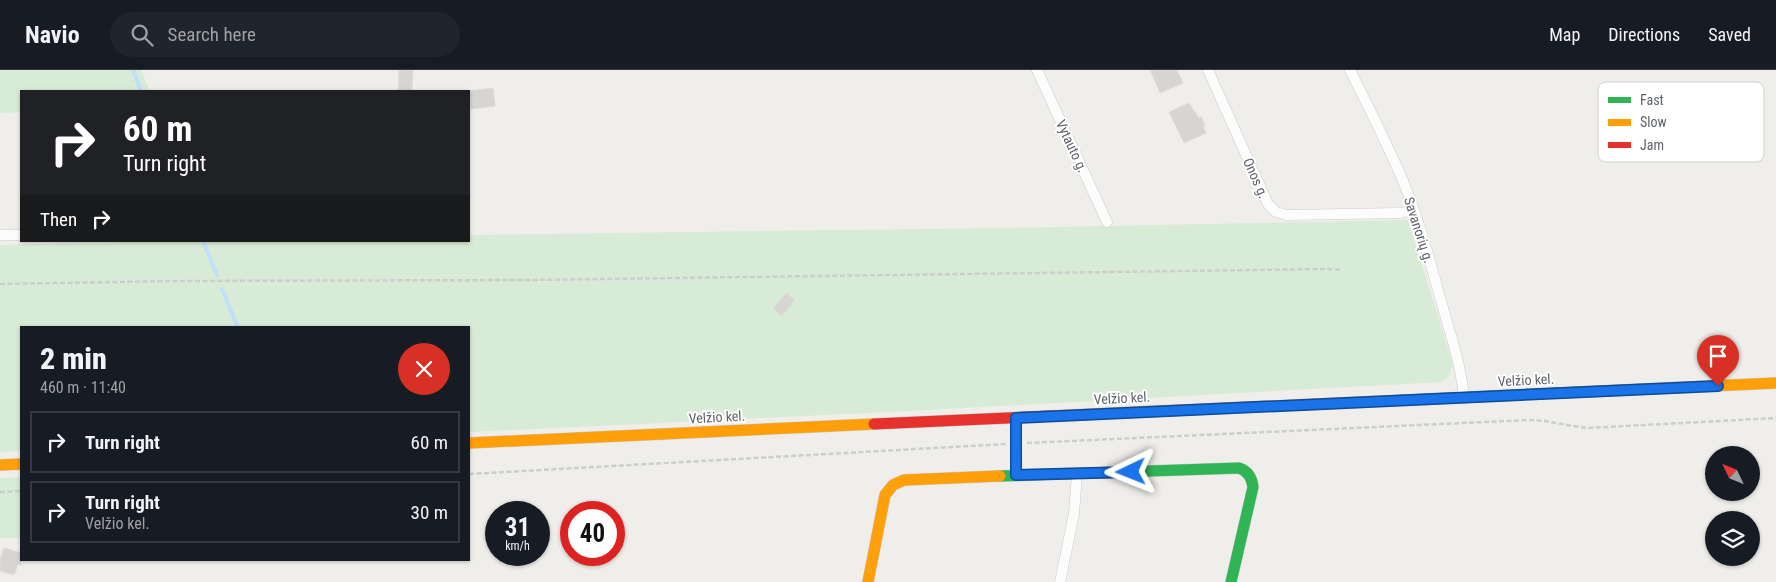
<!DOCTYPE html>
<meta charset="utf-8">
<style>
:root{--surface:#171b24;--page:#20242c;--text:#f1f3f6;--muted:#9ea1a6;--line:#363941}
body{margin:0;font-family:"Roboto Condensed",sans-serif;background:var(--page);color:var(--text);height:100vh;display:flex;flex-direction:column;font-size:19px;white-space:nowrap}
*{box-sizing:border-box;margin:0}
p{font-size:16px;color:var(--muted)}
.icon{flex:none;width:28px;height:28px;fill:none;stroke:currentColor;stroke-width:2;stroke-linecap:round;stroke-linejoin:round}
.map{position:relative;flex:1;overflow:hidden}
.side{position:absolute;left:20px;top:256px;width:450px;height:235px;display:flex;flex-direction:column;background:var(--surface);border-radius:0px;box-shadow:0 1px 4px #0004}
.side>*{flex:none}
.guide{position:absolute;left:20px;top:20px;width:450px;height:152px;border-radius:0px;box-shadow:0 1px 4px #0004;background:#202124;color:#fff;overflow:hidden}
.needle{width:32px;rotate:313deg}
.buttons{position:absolute;left:1705px;top:376px;display:grid;gap:10px}
.buttons a{display:grid;place-items:center;width:55px;height:55px;border-radius:50%;background:var(--surface);box-shadow:0 1px 4px #0004;font-size:25px}
.speed{position:absolute;left:485px;top:431px;display:flex;gap:10px;font-size:25px;font-weight:700;text-align:center}
.speed>*{display:grid;place-content:center;width:65px;height:65px;border-radius:50%;background:var(--surface);box-shadow:0 1px 4px #0004;line-height:1}
.speed small{font-size:12px;font-weight:400}
.speed .limit{border:8px solid #d22;background:#fff;color:#111}
.pin{position:absolute;display:grid;place-items:center;width:42px;height:42px;color:#fff;margin:-51px -21px;border-radius:50% 50% 50% 0;rotate:-45deg;box-shadow:0 0 5px #0007}
.pin .icon{rotate:45deg}
.me{position:absolute;width:55px;margin:-28px;rotate:268deg;stroke-linejoin:round;filter:drop-shadow(0 0 4px #0008)}
.turn{display:flex;align-items:center;gap:18px;height:105px;padding:0 20px;font-size:22px}
.turn .icon{width:65px;height:65px;stroke-width:2.5}
.turn b{display:block;font-size:35px;line-height:42px}
.then{display:flex;align-items:center;height:48px;padding:0 20px;background:#0003;gap:10px;font-size:19px}
.round{display:grid;place-items:center;flex:none;width:52px;height:52px;border-radius:26px;background:var(--page)}
.headline{display:flex;align-items:center;justify-content:space-between;height:85px;padding:0 20px}
h1{font-size:30px;font-weight:800;line-height:38px}
ul{padding:0;list-style:none}
li{display:flex;align-items:center;gap:15px;height:62px;margin:0 10px 8px;padding:0 10px;border:2px solid var(--line);border-radius:0px}
li div{flex:1}
li b{display:block;font-size:19px}
li em{font-style:normal}
header{display:flex;align-items:center;gap:30px;box-sizing:border-box;height:70px;padding:0 25px;background:var(--surface);border-bottom:1px solid var(--line)}
header strong{font-size:24px}
nav{display:flex;gap:28px;margin-inline-start:auto;font-size:18px}
.search{width:350px;height:45px;background:var(--page);display:flex;align-items:center;gap:12px;box-sizing:border-box;padding:0 18px;border-radius:28px;color:var(--muted);font-size:19px}
.map>svg:first-child{display:block}
</style>
<header>
<strong>Navio</strong>
<div class="search"><svg class="icon" aria-label="search" viewBox="0 0 24 24"><circle cx="10" cy="10" r="6"/><path d="M15 15l6 6"/></svg>Search here</div>
<nav><a>Map</a><a>Directions</a><a>Saved</a></nav>
</header>
<div class="map">
<svg width="1776" height="512" viewBox="0 0 1776 512">
<rect width="100%" height="100%" fill="#efeeea"/>
<path fill="#d8ebd6" d="M 0,0 L 141,0 L 150,21 L 21,21 L 21,42 L 0,43 Z
M 1408,150 L 1453,295 L 1448,307 L 1441,312 L 909,341 L 469,362 L 469,258 L 21,258 L 21,381 L 0,382 L 0,175 L 170,171 L 469,171 L 469,165 L 997,158 Z
M 21,407 L 21,468 L 0,468 L 0,408 Z"/>
<g fill="none" stroke-linecap="round" stroke-linejoin="round">
<path stroke="#bfe0f9" stroke-width="4" d="M 133,0 L 141,21
M 203,171 L 217,205
M 222,219 L 238,258"/>
</g>
<path fill="#d6d5d3" stroke="#deddd9" d="M 399,0 L 413,0 L 412,21 L 398,21 Z
M 1150,0 L 1177,0 L 1183,13 L 1160,23 Z
M 493,18 L 495,36 L 471,39 L 469,21 Z
M 1189,33 L 1199,48 L 1201,46 L 1205,56 L 1203,57 L 1206,63 L 1184,73 L 1169,42 Z
M 786,223 L 795,230 L 782,246 L 773,239 Z
M 4,478 L 21,483 L 21,495 L 18,494 L 14,505 L 0,501 L 0,489 Z"/>
<g fill="none" stroke-linecap="round" stroke-linejoin="round">
<defs>
<path id="street" d="M 1037,0 L 1107,152
M 1208,0 L 1268,134 L 1276,142 L 1287,145 L 1400,143 L 1413,140
M 1350,0 C 1368,36 1387,73 1403,111 C 1419,149 1430,191 1441,231 C 1450,263 1461,294 1464,328
M 0,165 L 21,165
M 1016,348 L 1017,405
M 1060,512 L 1074,444 L 1077,404"/>
<path id="fast" d="M 1385,331 L 1646,319
M 1000,406 L 1239,398 C 1248,401 1252,408 1253,417 L 1231,512"/>
<path id="slow" d="M 1646,319 L 1776,313
M 1050,346 L 1385,331
M 469,373 L 874,354
M 0,395 L 21,394
M 868,512 L 885,425 L 893,415 L 904,410 L 1000,406"/>
<path id="jam" d="M 874,354 L 1050,346"/>
</defs>
<use href="#street" stroke="#cbcccc" stroke-width="11"/>
<use href="#fast" stroke="#cacacb" stroke-width="12"/>
<use href="#slow" stroke="#cacacb" stroke-width="12"/>
<use href="#jam" stroke="#cacacb" stroke-width="12"/>
<path stroke="#cacfcc" stroke-width="2.5" stroke-dasharray="5 2.5" stroke-linecap="butt" d="M 0,214 L 174,211 L 529,210 L 1327,199 L 1342,200
M 1027,373 L 1528,350 C 1548,350 1567,356 1588,358 L 1776,348
M 469,404 L 1006,374
M 0,422 L 21,421"/>
<use href="#street" stroke="#fdfcfc" stroke-width="10"/>
<use href="#fast" stroke="#30b455" stroke-width="11"/>
<use href="#slow" stroke="#ff9f0a" stroke-width="11"/>
<use href="#jam" stroke="#e5322d" stroke-width="11"/>
</g>
<g fill="none" stroke-linecap="round" stroke-linejoin="round">
<defs>
<path id="route" d="M 1131,402 L 1016,405 L 1016,348 L 1718,316"/>
</defs>
<use href="#route" stroke="#114b97" stroke-width="12"/>
<use href="#route" stroke="#1a73e8" stroke-width="9"/>
</g>
<g text-anchor="middle" dominant-baseline="central" stroke-width="4" stroke-linejoin="round" paint-order="stroke">
<g font-size="14" fill="#5f6368" stroke="#fff">
<text transform="translate(1072 76) rotate(65)">Vytauto g.</text>
<text transform="translate(1256 108) rotate(66)">Onos g.</text>
<text transform="translate(1419 160) rotate(72)">Savanorių g.</text>
<text transform="translate(1526 310) rotate(-3)">Velžio kel.</text>
<text transform="translate(1122 328) rotate(-3)">Velžio kel.</text>
<text transform="translate(717 347) rotate(-3)">Velžio kel.</text>
</g>
</g>
<rect x="1598" y="12" width="166" height="80" rx="8" fill="#fff" stroke="#cfd0d2" stroke-width="1"/>
<rect x="1608" y="27" width="23" height="6" fill="#30b455"/>
<rect x="1608" y="49" width="23" height="7" fill="#ff9f0a"/>
<rect x="1608" y="72" width="23" height="6" fill="#e5322d"/>
<g font-size="14" fill="#5f6368">
<text x="1640" y="35">Fast</text>
<text x="1640" y="57">Slow</text>
<text x="1640" y="80">Jam</text>
</g>
</svg>
<div class="buttons">
<a><svg class="needle" viewBox="-14 -14 28 28"><path d="M0-13l5 13h-10z" fill="#e53935"/><path d="M0 13l5-13h-10z" fill="#9ea1a6"/></svg></a>
<a><svg class="icon" aria-label="layers" viewBox="0 0 24 24"><path d="M12 4l9 5-9 5-9-5zM3 14l9 5 9-5"/></svg></a>
</div>
<div class="speed"><div>31<small>km/h</small></div><div class="limit">40</div></div>
<div class="pin" style="left:1718px;top:316px;background:#d93025"><svg class="icon" aria-label="arrive" viewBox="0 0 24 24"><path d="M6 21V4h12l-3 4 3 4H6"/></svg></div>
<svg class="me" style="left:1131px;top:402px" viewBox="-20 -20 40 40"><path d="M0-17L14 15 0 8-14 15z" fill="#1a73e8" stroke="#fff" stroke-width="4"/></svg>
<div class="guide">
<div class="turn"><svg class="icon" aria-label="right" viewBox="0 0 24 24"><path d="M7 20v-9h11M14 6l5 5-5 5"/></svg><div><b>60 m</b>Turn right</div></div>
<div class="then">Then<svg class="icon" aria-label="right" viewBox="0 0 24 24"><path d="M7 20v-9h11M14 6l5 5-5 5"/></svg></div>
</div>
<section class="side">
<div class="headline"><div><h1>2 min</h1><p>460 m · 11:40</p></div><a class="round" style="background:#d93025;color:#fff"><svg class="icon" aria-label="close" viewBox="0 0 24 24"><path d="M6 6l12 12M18 6L6 18"/></svg></a></div>
<ul>
<li><svg class="icon" aria-label="right" viewBox="0 0 24 24"><path d="M7 20v-9h11M14 6l5 5-5 5"/></svg><div><b>Turn right</b></div><em>60 m</em></li>
<li><svg class="icon" aria-label="right" viewBox="0 0 24 24"><path d="M7 20v-9h11M14 6l5 5-5 5"/></svg><div><b>Turn right</b><p>Velžio kel.</p></div><em>30 m</em></li>
</ul>
</section>
</div>
